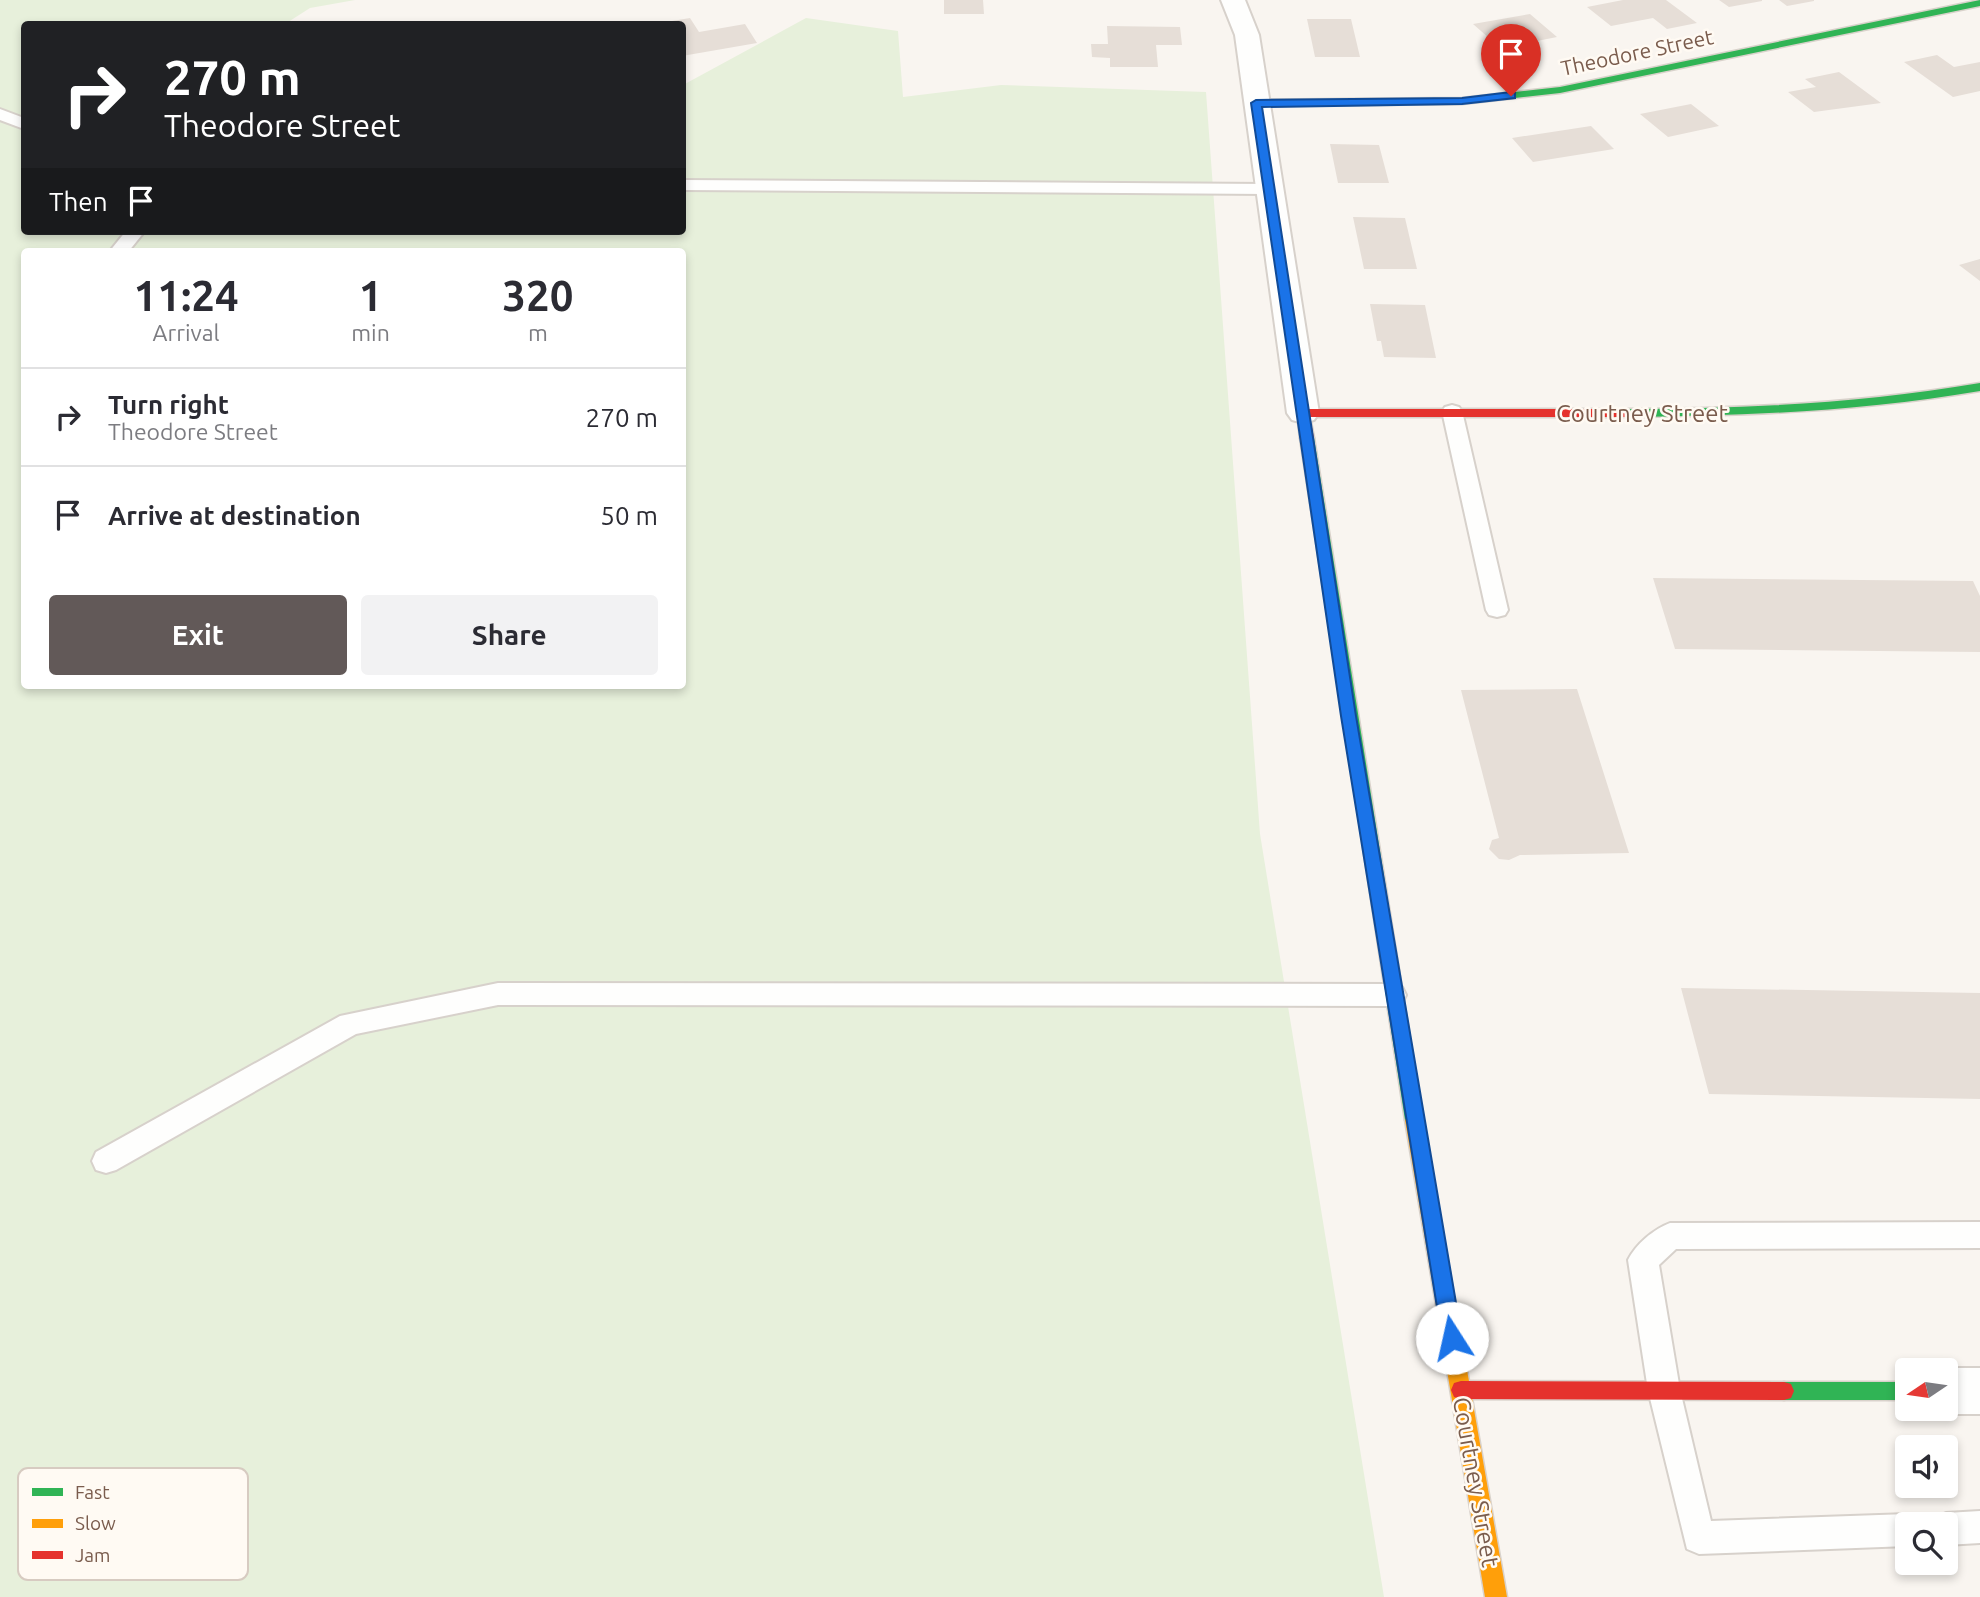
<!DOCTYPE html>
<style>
:root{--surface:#fff;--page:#f2f2f3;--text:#2b2b33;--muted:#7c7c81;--line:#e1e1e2;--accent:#625958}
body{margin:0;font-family:Ubuntu,sans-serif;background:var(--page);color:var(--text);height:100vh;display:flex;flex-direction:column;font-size:26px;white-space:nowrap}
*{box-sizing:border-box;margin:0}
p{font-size:23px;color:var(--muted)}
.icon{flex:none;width:38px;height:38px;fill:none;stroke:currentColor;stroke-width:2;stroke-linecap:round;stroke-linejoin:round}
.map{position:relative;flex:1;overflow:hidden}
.panel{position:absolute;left:21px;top:248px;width:665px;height:441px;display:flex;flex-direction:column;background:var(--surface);border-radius:7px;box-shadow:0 4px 10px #0003}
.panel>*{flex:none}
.top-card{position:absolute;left:21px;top:21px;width:665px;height:214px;border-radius:7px;box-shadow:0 4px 10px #0003;background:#202124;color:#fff;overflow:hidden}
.needle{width:46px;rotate:257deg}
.fabs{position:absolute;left:1895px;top:1358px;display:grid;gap:14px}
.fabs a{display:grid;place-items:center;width:63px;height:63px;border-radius:7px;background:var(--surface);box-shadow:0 4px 10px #0003;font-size:35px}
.pin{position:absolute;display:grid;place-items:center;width:60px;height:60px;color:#fff;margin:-72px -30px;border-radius:50% 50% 50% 0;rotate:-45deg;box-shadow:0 0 7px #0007}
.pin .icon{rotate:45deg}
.me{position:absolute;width:77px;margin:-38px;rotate:350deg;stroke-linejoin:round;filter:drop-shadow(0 0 5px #0008)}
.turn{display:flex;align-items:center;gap:24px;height:147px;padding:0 28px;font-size:32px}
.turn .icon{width:91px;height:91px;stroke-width:2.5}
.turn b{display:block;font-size:49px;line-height:60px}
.then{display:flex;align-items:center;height:66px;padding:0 28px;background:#0003;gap:14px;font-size:26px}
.eta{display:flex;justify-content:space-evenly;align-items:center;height:119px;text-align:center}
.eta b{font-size:42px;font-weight:700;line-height:49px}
.action{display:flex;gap:14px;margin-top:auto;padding:14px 28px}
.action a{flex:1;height:80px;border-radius:7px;background:var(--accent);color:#fff;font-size:28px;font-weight:700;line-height:80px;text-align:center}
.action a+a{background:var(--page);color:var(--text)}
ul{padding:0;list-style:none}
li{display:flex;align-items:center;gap:21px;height:98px;padding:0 28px;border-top:2px solid var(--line)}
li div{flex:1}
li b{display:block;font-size:26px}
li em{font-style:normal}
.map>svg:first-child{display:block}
</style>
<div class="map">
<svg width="1980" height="1597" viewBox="0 0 1980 1597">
<rect width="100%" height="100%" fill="#f9f5f0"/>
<path fill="#e7f0db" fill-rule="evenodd" d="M 0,0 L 355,0 L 310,8 L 285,24 L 24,24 L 24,231 L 682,231 L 683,85 L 806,18 L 898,31 L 903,97 L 1001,85 L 1206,92 L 1260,834 L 1384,1597 L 0,1597 ZM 24,252 L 682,252 L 682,686 L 24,686 Z"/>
<path fill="#e6ded7" d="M 944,0 L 983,0 L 984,14 L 944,14 Z
M 1623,0 L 1666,0 L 1697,23 L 1667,29 L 1653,18 L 1611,26 L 1587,7 Z
M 1719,0 L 1762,0 L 1762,1 L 1729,7 Z
M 1779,0 L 1814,0 L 1814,1 L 1787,6 Z
M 1530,14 L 1557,37 L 1532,42 L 1538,47 L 1506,53 L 1473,24 Z
M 690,18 L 699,32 L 745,24 L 757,43 L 682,56 L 682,24 L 660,23 Z
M 1307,19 L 1351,19 L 1360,57 L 1315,57 Z
M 1107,26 L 1180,27 L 1182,45 L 1156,45 L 1158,67 L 1110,67 L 1110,58 L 1092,57 L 1091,44 L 1108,44 Z
M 1937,55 L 1954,67 L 1980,62 L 1980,91 L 1953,97 L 1904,62 Z
M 1839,72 L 1881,103 L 1814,112 L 1788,92 L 1816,87 L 1805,79 Z
M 1691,104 L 1719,126 L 1668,137 L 1640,114 Z
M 1591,126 L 1614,149 L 1533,162 L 1512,138 Z
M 1330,144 L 1379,145 L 1389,183 L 1338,183 Z
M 1353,217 L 1405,218 L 1417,269 L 1364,269 Z
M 1980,259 L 1980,281 L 1959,265 Z
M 1370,304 L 1425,305 L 1436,358 L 1384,357 L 1381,341 L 1377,341 Z
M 1653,578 L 1973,581 L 1980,596 L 1980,652 L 1675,649 Z
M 1577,689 L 1629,853 L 1520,855 L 1509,860 L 1499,859 L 1489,849 L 1492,840 L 1499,838 L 1461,690 Z
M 1681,988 L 1980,993 L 1980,1099 L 1709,1094 Z"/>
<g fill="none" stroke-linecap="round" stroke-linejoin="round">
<defs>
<path id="lane" d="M 0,109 L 24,118 L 24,129 L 0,120 Z
M 682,180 L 1268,184 L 1277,189 L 1268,194 L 682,190 Z
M 126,231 L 145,231 L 128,252 L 109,252 Z
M 1452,405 L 1459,407 L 1462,411 L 1508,610 L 1505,615 L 1497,617 L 1489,615 L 1486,610 L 1442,411 L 1445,407 Z
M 498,983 L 1393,984 L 1402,987 L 1406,995 L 1402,1003 L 1393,1006 L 498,1005 L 356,1034 L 116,1170 L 106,1173 L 96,1170 L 92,1161 L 96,1152 L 340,1016 Z
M 1980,1222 L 1980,1248 L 1676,1249 L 1659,1265 L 1680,1390 L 1711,1521 L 1908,1514 L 1920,1519 L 1922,1524 L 1908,1524 L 1908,1546 L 1699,1554 L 1687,1549 L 1648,1390 L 1628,1260 C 1636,1244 1654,1229 1670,1223 Z
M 1980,1511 L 1980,1543 L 1946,1545 L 1946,1524 L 1932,1524 L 1934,1518 L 1946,1513 Z"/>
<path id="street" d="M 1221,0 L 1245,0 L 1259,35 L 1319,413 L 1314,420 L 1303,423 L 1292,420 L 1287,413 L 1235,35 Z
M 1946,1368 L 1980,1368 L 1980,1414 L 1946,1414 L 1933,1409 L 1946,1409 L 1946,1370 L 1941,1370 Z"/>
<path id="fast" d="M 1980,0 L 1980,6 L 1560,93 L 1462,104 L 1256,106 L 1251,103 L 1256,100 L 1462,98 L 1560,87 Z
M 1980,383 L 1980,391 C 1863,411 1746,416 1627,417 L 1621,413 L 1627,409 C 1746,409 1863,403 1980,383 Z
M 1307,434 L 1314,438 L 1423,1120 L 1420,1125 L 1414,1128 L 1408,1125 L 1405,1120 L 1300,438 Z
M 1784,1382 L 1908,1382 L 1908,1400 L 1784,1400 L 1777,1398 L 1774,1391 L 1777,1384 Z"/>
<path id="slow" d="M 1414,1112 L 1420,1115 L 1423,1120 L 1507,1597 L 1485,1597 L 1405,1120 L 1408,1115 Z"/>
<path id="jam" d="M 1303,409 L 1627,409 L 1633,413 L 1627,417 L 1310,417 L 1314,438 L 1307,442 L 1300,438 L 1297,413 Z
M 1461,1381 L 1784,1382 L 1791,1384 L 1794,1391 L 1791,1398 L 1784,1400 L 1461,1399 L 1454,1397 L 1451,1390 L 1454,1383 Z"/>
</defs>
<use href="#lane" stroke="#d7d1cb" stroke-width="4"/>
<use href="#street" stroke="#d7d1cb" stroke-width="4"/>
<use href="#fast" stroke="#d9d2cb" stroke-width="3"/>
<use href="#slow" stroke="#d9d2cb" stroke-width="3"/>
<use href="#jam" stroke="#d9d2cb" stroke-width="3"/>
<use href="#lane" fill="#fefefd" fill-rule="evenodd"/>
<use href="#street" fill="#fefefd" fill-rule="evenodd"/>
<use href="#fast" fill="#30b455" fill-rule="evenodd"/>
<use href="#slow" fill="#ff9f0a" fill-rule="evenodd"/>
<use href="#jam" fill="#e5322d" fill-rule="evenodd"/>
</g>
<path fill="#1a73e8" stroke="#114b97" stroke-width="2" d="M 1511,92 L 1515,93 L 1515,98 L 1462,104 L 1262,107 L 1356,716 L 1462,1338 L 1459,1344 L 1452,1347 L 1445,1344 L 1442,1338 L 1341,716 L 1251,103 L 1256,100 L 1462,98 Z"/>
<g text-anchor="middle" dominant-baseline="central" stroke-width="5" stroke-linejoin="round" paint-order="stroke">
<g font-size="21" fill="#7a5c4d" stroke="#fffaf3">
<text transform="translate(1637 52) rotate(-12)">Theodore Street</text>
</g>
<g font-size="24" fill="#7a5c4d" stroke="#fffaf3">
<text x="1642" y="413">Courtney Street</text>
<text transform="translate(1476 1482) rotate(80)">Courtney Street</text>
</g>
</g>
<rect x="18" y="1468" width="230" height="112" rx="10" fill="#fffaf3" stroke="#d7cbc1" stroke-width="2"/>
<rect x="32" y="1488" width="31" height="8" fill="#30b455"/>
<rect x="32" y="1519" width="31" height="9" fill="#ff9f0a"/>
<rect x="32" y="1551" width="31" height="8" fill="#e5322d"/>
<g font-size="19" fill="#7a5c4d">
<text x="75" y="1499">Fast</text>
<text x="75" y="1530">Slow</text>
<text x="75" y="1562">Jam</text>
</g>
</svg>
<div class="fabs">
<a><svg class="needle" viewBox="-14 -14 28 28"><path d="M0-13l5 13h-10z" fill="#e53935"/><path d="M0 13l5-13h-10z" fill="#7c7c81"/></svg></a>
<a><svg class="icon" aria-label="sound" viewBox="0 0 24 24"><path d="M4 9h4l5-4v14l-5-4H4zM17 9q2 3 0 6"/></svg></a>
<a><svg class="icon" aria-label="search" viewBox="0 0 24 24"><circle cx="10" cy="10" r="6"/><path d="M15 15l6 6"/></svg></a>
</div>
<div class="pin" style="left:1511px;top:96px;background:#d93025"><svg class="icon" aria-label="arrive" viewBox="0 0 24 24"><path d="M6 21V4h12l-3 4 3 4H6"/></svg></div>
<svg class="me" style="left:1452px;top:1338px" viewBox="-20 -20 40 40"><circle r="19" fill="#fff"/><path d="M0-13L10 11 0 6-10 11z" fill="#1a73e8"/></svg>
<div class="top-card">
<div class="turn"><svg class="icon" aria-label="right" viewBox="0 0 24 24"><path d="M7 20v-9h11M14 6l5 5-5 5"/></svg><div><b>270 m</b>Theodore Street</div></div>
<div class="then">Then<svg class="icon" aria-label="arrive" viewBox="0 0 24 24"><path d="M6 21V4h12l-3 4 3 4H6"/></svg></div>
</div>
<section class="panel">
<div class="eta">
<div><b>11:24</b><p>Arrival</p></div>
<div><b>1</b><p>min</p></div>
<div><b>320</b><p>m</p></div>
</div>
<ul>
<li><svg class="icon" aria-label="right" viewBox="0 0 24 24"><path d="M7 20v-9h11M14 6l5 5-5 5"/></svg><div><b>Turn right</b><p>Theodore Street</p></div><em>270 m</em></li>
<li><svg class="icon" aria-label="arrive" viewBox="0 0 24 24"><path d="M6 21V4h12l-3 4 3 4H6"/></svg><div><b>Arrive at destination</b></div><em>50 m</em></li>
</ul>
<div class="action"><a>Exit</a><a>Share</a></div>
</section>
</div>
